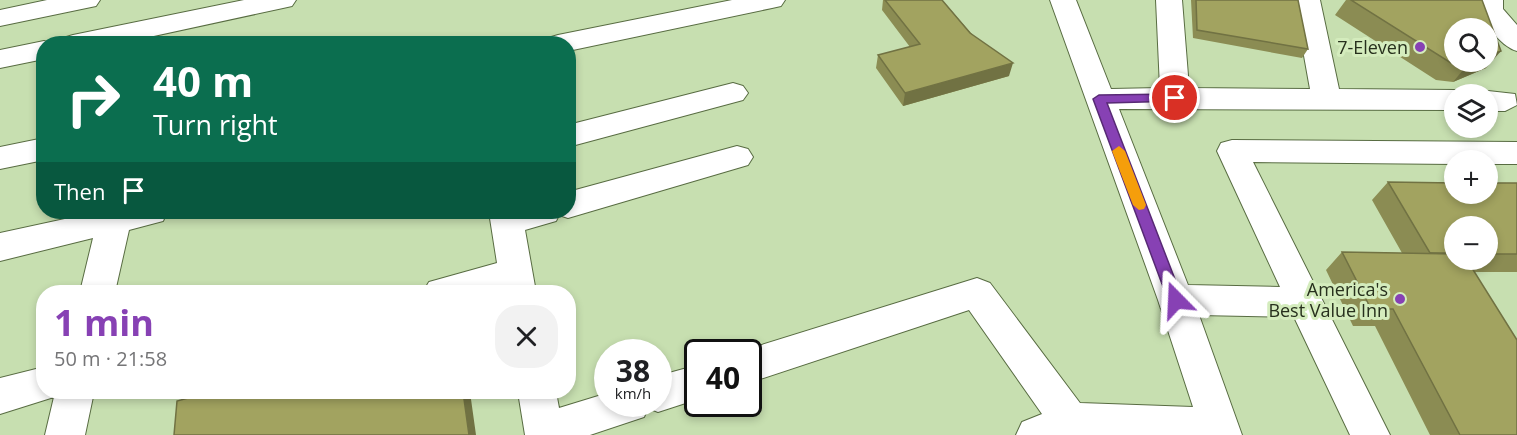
<!DOCTYPE html>
<meta charset="utf-8">
<style>
:root{--surface:#fff;--page:#f2f2f2;--text:#202124;--muted:#757577;--accent:#8741b4}
body{margin:0;font-family:"Open Sans",sans-serif;background:var(--page);color:var(--text);height:100vh;display:flex;flex-direction:column;font-size:22px;white-space:nowrap}
*{box-sizing:border-box;margin:0}
p{font-size:20px;color:var(--muted)}
.icon{flex:none;width:33px;height:33px;fill:none;stroke:currentColor;stroke-width:2;stroke-linecap:round;stroke-linejoin:round}
.map{position:relative;flex:1;overflow:hidden}
.panel{position:absolute;left:36px;top:285px;width:540px;height:114px;display:flex;flex-direction:column;background:var(--surface);border-radius:24px;box-shadow:0 3px 9px #0003}
.panel>*{flex:none}
.guide{position:absolute;left:36px;top:36px;width:540px;height:183px;border-radius:24px;box-shadow:0 3px 9px #0003;background:#0b6e4f;color:#fff;overflow:hidden}
.controls{position:absolute;left:1444px;top:18px;display:grid;gap:12px}
.controls a{display:grid;place-items:center;width:54px;height:54px;border-radius:50%;background:var(--surface);box-shadow:0 3px 9px #0003;font-size:30px}
.speed{position:absolute;left:594px;top:339px;display:flex;gap:12px;font-size:30px;font-weight:700;text-align:center}
.speed>*{display:grid;place-content:center;width:78px;height:78px;border-radius:50%;background:var(--surface);box-shadow:0 3px 9px #0003;line-height:1}
.speed small{font-size:15px;font-weight:400}
.speed .limit{border:3px solid #111;border-radius:9px;background:#fff;color:#111}
.pin{position:absolute;display:grid;place-items:center;width:51px;height:51px;color:#fff;margin:-26px;border:3px solid #fff;border-radius:50%;box-shadow:0 2px 6px #0007}
.me{position:absolute;width:66px;margin:-33px;rotate:339deg;stroke-linejoin:round;filter:drop-shadow(0 0 4px #0008)}
.turn{display:flex;align-items:center;gap:21px;height:126px;padding:0 18px;font-size:27px}
.turn .icon{width:78px;height:78px;stroke-width:2.5}
.turn b{display:block;font-size:42px;line-height:51px}
.then{display:flex;align-items:center;height:57px;padding:0 18px;background:#0003;gap:12px;font-size:22px}
.round{display:grid;place-items:center;flex:none;width:63px;height:63px;border-radius:24px;background:var(--page)}
.summary{display:flex;align-items:center;justify-content:space-between;height:102px;padding:0 18px}
h1{font-size:36px;font-weight:700;line-height:45px;color:var(--accent)}
.map>svg:first-child{display:block}
</style>
<div class="map">
<svg width="1517" height="435" viewBox="0 0 1517 435">
<rect width="100%" height="100%" fill="#c7dfb0"/>
<g fill="none" stroke-linecap="round" stroke-linejoin="round">
<defs>
<path id="minor" d="M 1050,0 L 1076,0 L 1111,89 L 1160,88 L 1156,0 L 1182,0 L 1189,88 L 1310,89 L 1294,0 L 1320,0 L 1339,89 L 1455,90 L 1466,94 L 1455,94 L 1455,110 L 1119,109 L 1188,285 L 1280,287 L 1217,151 L 1221,143 L 1232,140 L 1517,142 L 1517,164 L 1488,164 L 1488,160 L 1455,160 L 1455,164 L 1253,162 L 1390,435 L 1350,435 L 1294,317 L 1199,315 L 1242,435 L 1016,435 L 1022,422 L 1042,414 L 969,310 L 748,383 L 748,352 L 739,352 L 977,278 L 990,283 L 1080,403 L 1193,407 L 1158,300 Z
M 1477,0 L 1503,0 L 1503,9 L 1517,25 L 1517,51 C 1501,47 1477,17 1477,0 Z
M 733,83 L 743,86 L 748,93 L 743,100 L 568,147 L 568,125 Z
M 1488,91 L 1515,94 L 1517,105 L 1505,111 L 1488,111 L 1488,94 L 1477,94 Z
M 737,146 L 748,149 L 753,157 L 748,165 L 568,218 L 559,215 L 556,221 L 525,230 L 536,292 L 502,292 L 501,290 L 492,292 L 423,292 L 429,282 L 497,263 L 489,212 L 568,212 L 568,192 Z
M 97,212 L 167,212 L 163,221 L 129,230 L 115,292 L 80,292 L 93,238 L 0,261 L 0,233 Z
M 698,365 L 698,399 L 658,412 L 648,408 L 644,417 L 590,435 L 525,435 L 518,392 L 556,392 L 559,408 L 608,393 L 608,404 L 658,404 L 658,376 Z
M 44,367 L 44,392 L 94,392 L 85,435 L 45,435 L 54,397 L 0,414 L 0,378 Z"/>
<path id="major" d="M 732,0 L 785,0 L 781,6 L 772,8 L 568,51 L 568,44 L 545,44 L 548,38 L 558,35 Z
M 44,138 L 44,160 L 0,169 L 0,147 Z"/>
<path id="highway" d="M 47,0 L 100,0 L 96,6 L 0,26 L 0,10 Z
M 244,0 L 296,0 L 292,6 L 283,8 L 117,44 L 60,44 L 63,38 L 73,35 Z
M 44,41 L 53,44 L 44,44 L 44,59 L 0,68 L 0,50 Z"/>
</defs>
<use href="#minor" stroke="#586c42" stroke-width="2"/>
<use href="#major" stroke="#586c42" stroke-width="2"/>
<use href="#highway" stroke="#586c42" stroke-width="2"/>
<use href="#minor" fill="#fff" fill-rule="evenodd"/>
<use href="#major" fill="#fff" fill-rule="evenodd"/>
<use href="#highway" fill="#fff" fill-rule="evenodd"/>
</g>
<path fill="#8b8c53" fill-rule="evenodd" d="M 883,0 L 942,0 L 1009,76 L 903,106 L 876,68 L 878,55 L 910,47 L 882,10 Z
M 1191,0 L 1298,0 L 1308,49 L 1302,58 L 1193,38 Z
M 1346,0 L 1482,0 L 1486,68 L 1453,82 L 1436,80 L 1335,15 Z
M 1388,182 L 1517,183 L 1517,272 L 1474,272 L 1517,435 L 1430,435 L 1375,326 L 1353,326 L 1326,270 L 1342,252 L 1402,253 L 1372,200 ZM 1455,226 L 1488,226 L 1488,260 L 1455,260 Z"/>
<path fill="#717243" d="M 1501,51 L 1486,68 L 1453,82 L 1468,64 L 1475,62 L 1488,62 L 1488,56 Z
M 1013,63 L 1009,76 L 903,106 L 905,93 Z
M 463,392 L 470,392 L 476,435 L 469,435 Z"/>
<path fill="#a2a360" stroke="#717243" stroke-width="1.5" d="M 885,0 L 942,0 L 970,33 L 1013,63 L 905,93 L 878,55 L 920,44 Z
M 1196,0 L 1298,0 L 1308,49 L 1197,30 Z
M 1351,0 L 1482,0 L 1501,51 L 1488,56 L 1488,28 L 1455,28 L 1455,62 L 1475,62 L 1468,64 L 1451,63 Z
M 1388,182 L 1455,183 L 1455,194 L 1488,194 L 1488,183 L 1517,183 L 1517,254 L 1488,254 L 1488,226 L 1455,226 L 1455,253 L 1430,253 Z
M 1342,252 L 1455,254 L 1455,260 L 1467,260 L 1517,340 L 1517,435 L 1460,435 L 1393,309 L 1371,309 Z
M 210,392 L 463,392 L 469,435 L 174,435 L 177,401 Z"/>
<path fill="#8741b4" stroke="#582a75" stroke-width="1.5" d="M 1175,94 L 1181,98 L 1179,101 L 1107,103 L 1183,300 L 1176,307 L 1168,300 L 1093,99 L 1099,95 Z"/>
<path fill="#f59e0b" d="M 1119,146 L 1125,151 L 1146,205 L 1144,209 L 1139,210 L 1133,205 L 1112,151 Z"/>
<g fill="#8741b4" stroke="#d4ecbd" stroke-width="2">
<circle cx="1420" cy="47" r="6"/>
<circle cx="1400" cy="299" r="6"/>
</g>
<g text-anchor="middle" dominant-baseline="central" stroke-width="6" stroke-linejoin="round" paint-order="stroke">
<g font-size="18" fill="#27301d" stroke="#d4ecbd" text-anchor="end">
<text x="1408" y="47">7-Eleven</text>
<text x="1388" y="289">America's<tspan x="1388" dy="21">Best Value Inn</tspan></text>
</g>
</g>
</svg>
<div class="controls">
<a><svg class="icon" aria-label="search" viewBox="0 0 24 24"><circle cx="10" cy="10" r="6"/><path d="M15 15l6 6"/></svg></a>
<a><svg class="icon" aria-label="layers" viewBox="0 0 24 24"><path d="M12 4l9 5-9 5-9-5zM3 14l9 5 9-5"/></svg></a>
<a>+</a>
<a>−</a>
</div>
<div class="speed"><div>38<small>km/h</small></div><div class="limit">40</div></div>
<div class="pin" style="left:1175px;top:98px;background:#d93025"><svg class="icon" aria-label="arrive" viewBox="0 0 24 24"><path d="M6 21V4h12l-3 4 3 4H6"/></svg></div>
<svg class="me" style="left:1176px;top:300px" viewBox="-20 -20 40 40"><path d="M0-17L14 15 0 8-14 15z" fill="#8741b4" stroke="#fff" stroke-width="4"/></svg>
<div class="guide">
<div class="turn"><svg class="icon" aria-label="right" viewBox="0 0 24 24"><path d="M7 20v-9h11M14 6l5 5-5 5"/></svg><div><b>40 m</b>Turn right</div></div>
<div class="then">Then<svg class="icon" aria-label="arrive" viewBox="0 0 24 24"><path d="M6 21V4h12l-3 4 3 4H6"/></svg></div>
</div>
<section class="panel">
<div class="summary"><div><h1>1 min</h1><p>50 m · 21:58</p></div><a class="round"><svg class="icon" aria-label="close" viewBox="0 0 24 24"><path d="M6 6l12 12M18 6L6 18"/></svg></a></div>
</section>
</div>
